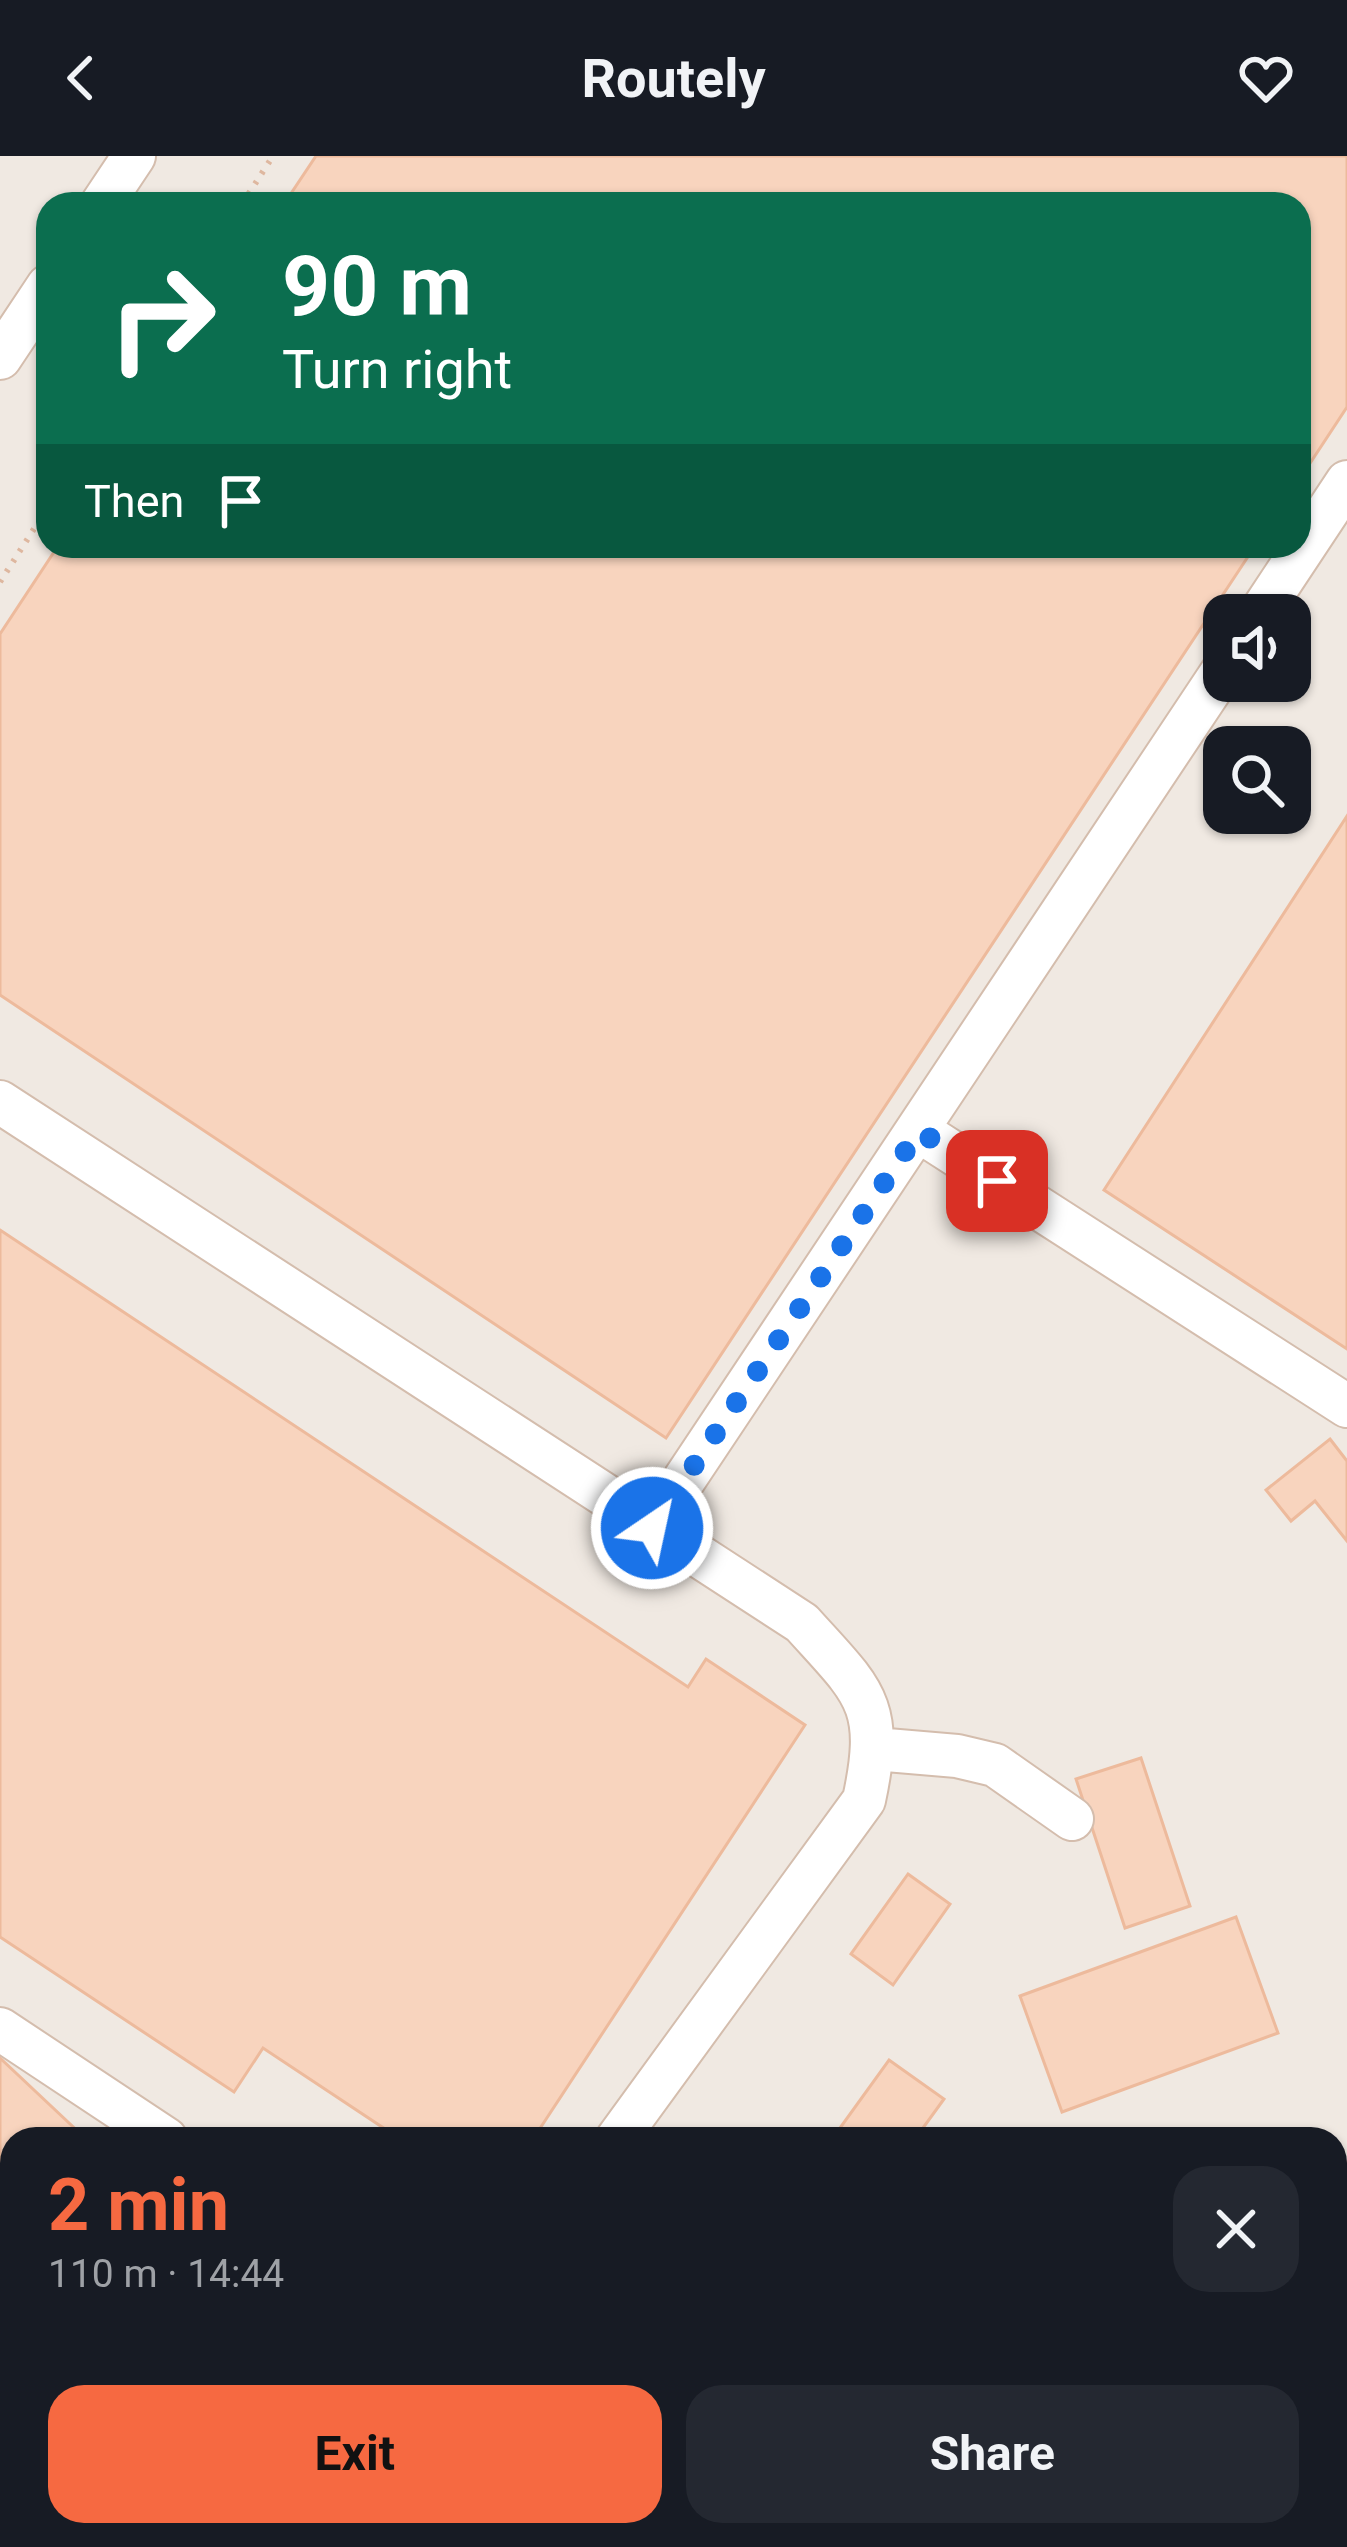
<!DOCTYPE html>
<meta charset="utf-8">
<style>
:root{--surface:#171b24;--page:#242831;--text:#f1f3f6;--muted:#9ea1a6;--accent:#f66941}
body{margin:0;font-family:Roboto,sans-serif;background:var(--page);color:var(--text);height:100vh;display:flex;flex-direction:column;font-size:45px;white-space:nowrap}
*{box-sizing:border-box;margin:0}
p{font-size:39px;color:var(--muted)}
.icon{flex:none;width:66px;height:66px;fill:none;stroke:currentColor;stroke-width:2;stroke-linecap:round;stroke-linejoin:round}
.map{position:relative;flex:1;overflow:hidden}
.drawer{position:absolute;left:0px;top:1971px;width:1347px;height:420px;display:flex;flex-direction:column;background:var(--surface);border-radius:36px 36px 0 0;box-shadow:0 3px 9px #0004}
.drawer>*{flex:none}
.hud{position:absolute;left:36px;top:36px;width:1275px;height:366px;border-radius:36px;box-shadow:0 3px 9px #0004;background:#0b6e4f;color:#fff;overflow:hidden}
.controls{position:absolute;left:1203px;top:438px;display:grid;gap:24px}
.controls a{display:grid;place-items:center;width:108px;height:108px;border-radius:24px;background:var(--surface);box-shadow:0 3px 9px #0004;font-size:60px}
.pin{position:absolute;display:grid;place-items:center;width:102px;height:102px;color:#fff;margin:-51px;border-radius:24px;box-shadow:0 6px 18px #0006}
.me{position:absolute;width:132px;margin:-66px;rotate:34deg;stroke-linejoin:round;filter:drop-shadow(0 0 9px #0008)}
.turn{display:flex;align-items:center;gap:42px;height:252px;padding:0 48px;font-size:54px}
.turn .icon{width:156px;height:156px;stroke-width:2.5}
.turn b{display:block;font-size:84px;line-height:102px}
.then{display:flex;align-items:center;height:114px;padding:0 48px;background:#0003;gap:24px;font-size:45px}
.round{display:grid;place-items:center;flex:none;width:126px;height:126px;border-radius:36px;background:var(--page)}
.summary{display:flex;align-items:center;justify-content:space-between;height:204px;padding:0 48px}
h1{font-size:72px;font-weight:700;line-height:90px;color:var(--accent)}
.button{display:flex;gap:24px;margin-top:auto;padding:24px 48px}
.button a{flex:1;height:138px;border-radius:36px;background:var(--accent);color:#111;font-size:48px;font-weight:700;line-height:138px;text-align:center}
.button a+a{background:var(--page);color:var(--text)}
header{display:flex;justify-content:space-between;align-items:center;height:156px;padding:0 48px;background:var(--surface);font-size:54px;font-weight:700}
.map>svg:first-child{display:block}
</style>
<header><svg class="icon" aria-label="back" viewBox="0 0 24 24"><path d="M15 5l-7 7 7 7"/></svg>Routely<svg class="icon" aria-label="heart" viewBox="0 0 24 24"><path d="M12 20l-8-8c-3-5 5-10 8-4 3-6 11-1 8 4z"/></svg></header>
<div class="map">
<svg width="1347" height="2391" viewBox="0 0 1347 2391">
<rect width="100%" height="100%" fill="#fff6ea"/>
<path fill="#f0e9e2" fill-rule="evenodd" d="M 0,0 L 1347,0 L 1347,2270 L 1335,2306 L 1335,1983 L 12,1983 L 12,2163 L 0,2154 ZM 48,48 L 1299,48 L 1299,390 L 48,390 ZM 1224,459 L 1290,459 L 1290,525 L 1224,525 ZM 1224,591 L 1290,591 L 1290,657 L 1224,657 Z
M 271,2379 L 1311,2379 L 1307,2391 L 263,2391 Z"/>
<path fill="#d6efc5" d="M 0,2255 L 12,2263 L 12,2379 L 271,2379 L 263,2391 L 0,2391 Z
M 1347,2270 L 1347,2391 L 1307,2391 L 1311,2379 L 1335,2379 L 1335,2306 Z"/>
<path fill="#f8d4be" stroke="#edba9c" stroke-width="3" d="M 316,0 L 1347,0 L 1347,251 L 1299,324 L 1299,48 L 284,48 Z
M 58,390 L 1255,390 L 666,1282 L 0,839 L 0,478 Z
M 1347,660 L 1347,1193 L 1104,1034 Z
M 0,1074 L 688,1531 L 706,1503 L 805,1569 L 533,1983 L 378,1983 L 385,1973 L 263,1892 L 234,1936 L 0,1781 Z
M 1330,1283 L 1347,1305 L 1347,1385 L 1315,1345 L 1291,1365 L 1266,1334 Z
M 1141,1602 L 1190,1750 L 1125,1772 L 1076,1623 Z
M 908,1718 L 950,1748 L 893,1829 L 851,1798 Z
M 1236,1761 L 1278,1877 L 1062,1956 L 1020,1840 Z
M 0,1902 L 86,1983 L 12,1983 L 12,2069 L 0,2082 Z
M 889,1904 L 944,1943 L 915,1983 L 832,1983 Z"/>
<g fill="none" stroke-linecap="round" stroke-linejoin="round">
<defs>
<path id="minor" d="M 102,48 L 134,0
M 0,202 L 48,130
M 1259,459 L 1347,326
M 0,946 L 802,1467 C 864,1536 885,1547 864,1644 L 617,1983
M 919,975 L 1347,1250
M 652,1372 L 1224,513
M 875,1593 L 957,1600 L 995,1609 L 1072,1663
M 0,1873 L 166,1983
M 0,2193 L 12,2201"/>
</defs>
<use href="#minor" stroke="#d4bdad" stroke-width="46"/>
<path stroke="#deb79f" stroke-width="6" stroke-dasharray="3 9" stroke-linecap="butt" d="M 242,48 L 273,0
M 0,426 L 48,351
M 1335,2013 L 1347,2005
M 1335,2248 L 1347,2214
M 421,2379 L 423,2391
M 765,2391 L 783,2379
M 1286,2391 L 1290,2379"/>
<use href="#minor" stroke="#fff" stroke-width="42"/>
</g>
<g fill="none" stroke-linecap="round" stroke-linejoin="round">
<path stroke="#1a73e8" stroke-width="21" stroke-dasharray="0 37.8" d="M 652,1372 L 919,975 L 997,1025"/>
</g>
</svg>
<div class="controls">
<a><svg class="icon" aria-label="sound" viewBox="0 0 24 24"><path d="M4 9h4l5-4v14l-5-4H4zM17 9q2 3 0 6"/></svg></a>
<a><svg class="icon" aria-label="search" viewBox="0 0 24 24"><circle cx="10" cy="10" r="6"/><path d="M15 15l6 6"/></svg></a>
</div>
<div class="pin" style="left:997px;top:1025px;background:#d93025"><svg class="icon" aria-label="arrive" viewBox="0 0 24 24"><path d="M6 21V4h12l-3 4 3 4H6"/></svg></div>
<svg class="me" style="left:652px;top:1372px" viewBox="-20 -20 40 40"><circle r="17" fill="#1a73e8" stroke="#fff" stroke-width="3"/><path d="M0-11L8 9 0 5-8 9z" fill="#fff"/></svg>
<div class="hud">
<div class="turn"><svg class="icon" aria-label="right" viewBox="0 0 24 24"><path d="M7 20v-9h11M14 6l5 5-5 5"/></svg><div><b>90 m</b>Turn right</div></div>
<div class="then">Then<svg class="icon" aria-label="arrive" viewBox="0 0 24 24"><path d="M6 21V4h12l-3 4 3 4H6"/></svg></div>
</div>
<section class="drawer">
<div class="summary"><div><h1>2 min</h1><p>110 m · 14:44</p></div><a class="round"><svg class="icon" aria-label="close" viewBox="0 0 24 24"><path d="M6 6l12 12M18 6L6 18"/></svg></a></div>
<div class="button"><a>Exit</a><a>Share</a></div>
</section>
</div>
